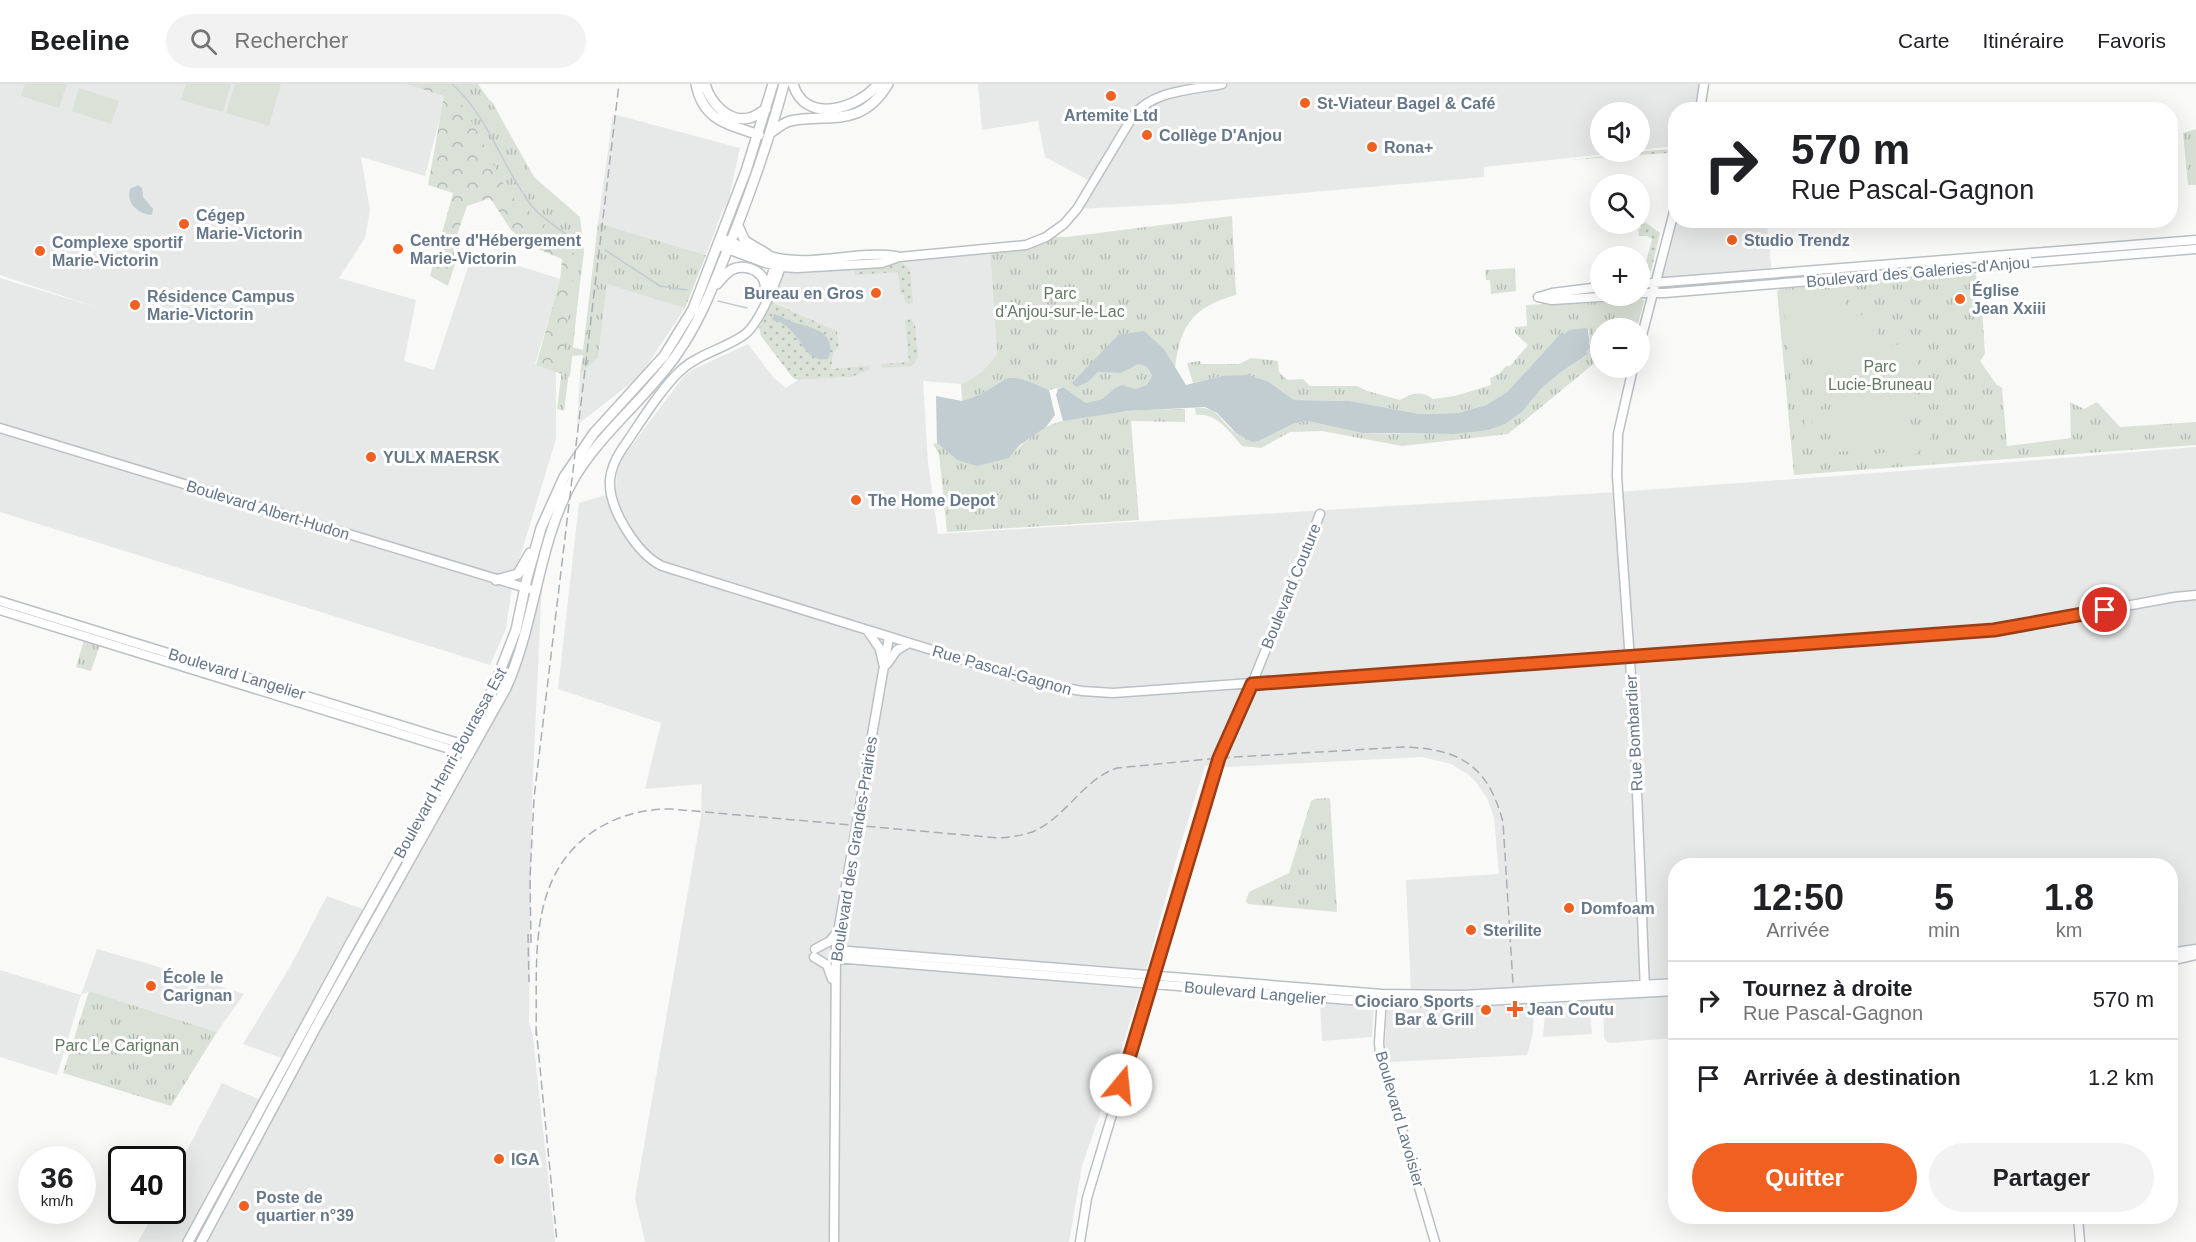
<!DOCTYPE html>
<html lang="fr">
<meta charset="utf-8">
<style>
:root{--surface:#fff;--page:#f2f2f2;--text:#202124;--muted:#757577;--line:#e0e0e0;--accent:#f06020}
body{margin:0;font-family:Arial,sans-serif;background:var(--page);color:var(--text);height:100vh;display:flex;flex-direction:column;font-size:22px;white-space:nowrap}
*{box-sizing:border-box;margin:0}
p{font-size:20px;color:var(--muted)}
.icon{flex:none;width:33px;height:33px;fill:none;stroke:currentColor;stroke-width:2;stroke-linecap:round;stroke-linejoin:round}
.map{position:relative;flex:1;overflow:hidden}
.details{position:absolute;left:1668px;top:774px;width:510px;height:366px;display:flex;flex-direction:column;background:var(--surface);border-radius:24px;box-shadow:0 6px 24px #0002}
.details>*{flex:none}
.guide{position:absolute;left:1668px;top:18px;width:510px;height:126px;border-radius:24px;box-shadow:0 6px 24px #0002;background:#fff;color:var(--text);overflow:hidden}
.fabs{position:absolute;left:1590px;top:18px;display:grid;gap:12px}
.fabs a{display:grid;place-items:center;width:60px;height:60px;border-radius:50%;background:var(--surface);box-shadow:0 6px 24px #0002;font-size:30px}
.speed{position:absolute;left:18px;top:1062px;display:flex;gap:12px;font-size:30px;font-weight:700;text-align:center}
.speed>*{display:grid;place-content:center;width:78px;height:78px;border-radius:50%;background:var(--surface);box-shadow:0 6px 24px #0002;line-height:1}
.speed small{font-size:15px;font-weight:400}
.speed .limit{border:3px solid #111;border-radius:9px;background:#fff;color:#111}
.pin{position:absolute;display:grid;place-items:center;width:51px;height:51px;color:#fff;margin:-26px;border:3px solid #fff;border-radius:50%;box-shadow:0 2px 6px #0007}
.me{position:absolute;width:66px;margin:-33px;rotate:17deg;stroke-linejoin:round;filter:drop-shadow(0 0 4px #0008)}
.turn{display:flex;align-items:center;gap:21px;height:126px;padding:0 24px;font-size:27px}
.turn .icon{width:78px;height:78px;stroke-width:2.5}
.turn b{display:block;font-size:42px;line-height:51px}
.eta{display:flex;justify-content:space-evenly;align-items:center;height:102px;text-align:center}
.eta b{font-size:36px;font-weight:800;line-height:42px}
.primary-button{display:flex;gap:12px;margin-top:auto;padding:12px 24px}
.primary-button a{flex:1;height:69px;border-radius:36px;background:var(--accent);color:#fff;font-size:24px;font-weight:800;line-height:69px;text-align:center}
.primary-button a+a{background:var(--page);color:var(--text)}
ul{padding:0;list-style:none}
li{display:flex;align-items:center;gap:18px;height:78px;padding:0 24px;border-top:2px solid var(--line)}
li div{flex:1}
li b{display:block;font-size:22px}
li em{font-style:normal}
header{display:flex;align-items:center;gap:36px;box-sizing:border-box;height:84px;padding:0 30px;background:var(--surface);border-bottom:2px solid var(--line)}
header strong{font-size:28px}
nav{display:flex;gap:33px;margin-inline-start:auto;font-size:21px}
.search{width:420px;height:54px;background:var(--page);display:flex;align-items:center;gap:15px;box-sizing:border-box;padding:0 21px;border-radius:33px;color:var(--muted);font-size:22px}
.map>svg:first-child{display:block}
</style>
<header>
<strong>Beeline</strong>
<div class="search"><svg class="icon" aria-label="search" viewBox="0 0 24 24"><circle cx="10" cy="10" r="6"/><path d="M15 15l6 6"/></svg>Rechercher</div>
<nav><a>Carte</a><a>Itinéraire</a><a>Favoris</a></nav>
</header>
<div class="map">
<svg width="2196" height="1158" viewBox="0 0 2196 1158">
<defs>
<pattern id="grass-dots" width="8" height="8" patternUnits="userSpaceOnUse" patternTransform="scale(1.5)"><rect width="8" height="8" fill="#dae2d7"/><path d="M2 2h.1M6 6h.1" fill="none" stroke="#b5bcb4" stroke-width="1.8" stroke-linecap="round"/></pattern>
<pattern id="forest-crowns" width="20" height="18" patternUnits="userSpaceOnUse" patternTransform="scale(1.5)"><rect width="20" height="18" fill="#dae2d7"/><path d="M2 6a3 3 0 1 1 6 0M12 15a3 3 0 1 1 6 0" fill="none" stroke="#b5bcb4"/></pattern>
<pattern id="park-tufts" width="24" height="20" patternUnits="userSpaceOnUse" patternTransform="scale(1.5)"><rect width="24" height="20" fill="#dae2d7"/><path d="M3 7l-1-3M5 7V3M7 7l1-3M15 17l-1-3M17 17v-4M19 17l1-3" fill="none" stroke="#b5bcb4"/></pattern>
</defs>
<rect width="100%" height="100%" fill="#f9f9f7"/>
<path fill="#e7e8e8" d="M 0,0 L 407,0 L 446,11 L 425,92 L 361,73 L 370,126 L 365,154 L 339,194 L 416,216 L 404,277 L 434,286 L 473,168 L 561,195 L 535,280 L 556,287 L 556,355 L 513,496 L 506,545 L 490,581 L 0,428 L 0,194 L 99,224 L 0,191 Z
M 978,0 L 1703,0 L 1700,25 L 1676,26 L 1675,62 L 1640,66 L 1640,28 L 1600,28 L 1600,68 L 1625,68 L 1484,83 L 1484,93 L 1177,120 L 1077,125 L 1092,98 L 1045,73 L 1038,37 L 982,46 Z
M 613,30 L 740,64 L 728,118 L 722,128 L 706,171 L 598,139 Z
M 1676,136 L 1751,136 L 1751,142 L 1767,141 L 1772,189 L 1655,199 Z
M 990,164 L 997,270 L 991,279 L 980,289 L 961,300 L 923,297 L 928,379 L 938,450 L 1617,408 L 1902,387 L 2196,363 L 2196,860 L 2171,865 L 2170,782 L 1676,782 L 1675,893 L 1498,906 L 1441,909 L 1411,907 L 1406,796 L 1499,790 L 1494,734 L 1487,714 L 1476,698 L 1469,691 L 1451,680 L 1422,673 L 1227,683 L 1205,682 L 1178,769 L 1146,887 L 1112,995 L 1082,1082 L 1069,1158 L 645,1158 L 635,1114 L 701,732 L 702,700 L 645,705 L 661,639 L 558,605 L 579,419 L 616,408 L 617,388 L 623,373 L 684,292 L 692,286 L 748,260 L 774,294 L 786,304 L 798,296 L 851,293 L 868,286 L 869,281 L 831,285 L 833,270 L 839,262 L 837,247 L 766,215 L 781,183 L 815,183 Z
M 607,199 L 685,224 L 640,292 L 577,341 L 580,290 L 598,274 Z
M 543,477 L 532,713 L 529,939 L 533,952 L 555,1158 L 201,1158 L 501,612 Z
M 327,812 L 368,827 L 287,976 L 243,960 L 291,881 Z
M 97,865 L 149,880 L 244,910 L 217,948 L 89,907 L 81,911 L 57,991 L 0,973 L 0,886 L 81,911 Z
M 1675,912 L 1675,954 L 1611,959 L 1607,958 L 1604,954 L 1603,916 Z
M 1589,917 L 1592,950 L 1543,953 L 1546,920 Z
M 1320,918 L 1374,922 L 1372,953 L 1322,957 Z
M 1532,920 L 1534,922 L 1533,949 L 1527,971 L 1391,978 L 1387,976 L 1385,959 L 1387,925 L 1389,923 Z
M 222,999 L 265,1018 L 188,1158 L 138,1158 L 155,1127 L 172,1126 L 173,1093 Z"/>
<path fill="url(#grass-dots)" d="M 1675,65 L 1675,85 L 1669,83 L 1668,69 L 1568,76 C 1604,73 1639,66 1675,65 Z
M 1645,138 L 1660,149 L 1651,187 L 1644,186 L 1652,155 L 1647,152 L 1639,152 L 1638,145 L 1641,144 L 1640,139 L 1643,140 Z
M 903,179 L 910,186 L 913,218 L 909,221 L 905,218 L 903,210 L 900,209 L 898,188 L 855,191 L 854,183 Z
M 772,218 L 837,247 L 839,262 L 833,270 L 831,285 L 870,281 L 869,286 L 851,293 L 798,296 L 793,294 L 761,252 L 759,244 Z
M 911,235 L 915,241 L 918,273 L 912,282 L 881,284 L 881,280 L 909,278 L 905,236 Z"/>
<path fill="url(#forest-crowns)" d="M 406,0 L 473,0 L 494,20 L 517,71 L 583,166 L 570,293 L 536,281 L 560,196 L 562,175 L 531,162 L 511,146 L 490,114 L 467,122 L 453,162 L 455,180 L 448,202 L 430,192 L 453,109 L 428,101 L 444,12 Z"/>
<path fill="url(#park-tufts)" d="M 430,0 L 478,0 L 497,27 L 534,93 L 580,133 L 584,167 L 572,263 L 583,266 L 598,139 L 706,171 L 685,224 L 607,200 L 598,274 L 580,290 L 583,271 L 571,272 L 564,327 L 557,325 L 576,171 C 561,161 552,147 540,136 C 530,127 520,122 512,112 C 486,79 474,13 430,0 Z
M 2196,45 L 2196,101 L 2188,101 L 2183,49 Z
M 1232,132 L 1236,211 C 1193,223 1180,241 1175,285 L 1164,265 L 1084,289 L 1073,299 L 1088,298 L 1098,288 L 1121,289 L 1139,280 L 1147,283 L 1152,292 L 1148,301 L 1135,305 L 1115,304 L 1102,315 L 1086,319 L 1063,303 L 1049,306 L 1031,299 L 1007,294 L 981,310 L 962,317 L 961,300 C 976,293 988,284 997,270 L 990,164 L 1046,153 L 1067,153 Z
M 1515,184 L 1516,207 L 1491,210 L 1490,196 L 1486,196 L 1485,186 Z
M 1975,189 L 1981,210 L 1985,270 L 1980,277 L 1996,300 L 2002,304 L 2007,362 L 2071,354 L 2070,318 L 2084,325 L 2097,318 L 2120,343 L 2196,338 L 2196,361 L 1794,391 L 1777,207 L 1781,205 Z
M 1629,213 L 1640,213 L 1644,217 L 1637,244 L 1600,244 L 1600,278 L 1596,278 L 1508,350 L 1402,362 L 1322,347 L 1290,348 L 1261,364 L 1242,362 C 1230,348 1216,328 1196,331 L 1195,324 C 1220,322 1219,338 1236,349 C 1242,353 1252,355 1259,357 L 1293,340 L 1307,337 L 1362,349 L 1390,350 L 1454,350 L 1505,340 L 1522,328 L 1541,305 L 1561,288 L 1587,271 L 1586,268 L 1590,264 L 1589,246 L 1565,250 L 1562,248 L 1507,308 L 1486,321 L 1458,329 L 1420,330 L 1350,317 L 1294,316 L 1269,298 L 1222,292 L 1193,299 L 1187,279 L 1200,277 L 1201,280 L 1239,280 L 1251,274 L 1278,277 L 1279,288 L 1287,296 L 1303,295 L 1310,302 L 1357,302 L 1367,307 L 1400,316 C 1411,309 1422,306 1433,315 L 1455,312 L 1491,301 L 1490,294 L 1499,290 L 1506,282 L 1510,282 L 1528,261 L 1515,249 L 1515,243 L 1527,242 L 1526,221 L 1577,218 L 1580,220 L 1626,216 Z
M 1185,325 L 1185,338 L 1131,337 L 1139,436 L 947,448 L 939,370 L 933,360 L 937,359 L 957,376 L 1009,374 C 1020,362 1033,350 1048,342 C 1079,328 1150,325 1185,325 Z
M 85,553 L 101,558 L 91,587 L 76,583 Z
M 1330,714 L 1337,828 L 1248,820 L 1246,817 L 1249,808 L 1289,789 L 1311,717 L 1315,715 Z
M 89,907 L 217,948 L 171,1022 L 63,989 Z"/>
<path fill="#dae2d7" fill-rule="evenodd" d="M 25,0 L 67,0 L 59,24 L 21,12 Z
M 186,0 L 231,0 L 223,28 L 181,16 Z
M 235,0 L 281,0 L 269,42 L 226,29 Z
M 79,4 L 119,17 L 111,40 L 72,27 Z
M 1801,208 L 1801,212 L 1846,208 L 1846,221 L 1843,238 L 1858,231 L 1876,230 L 1882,288 L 1872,299 L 1815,302 L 1813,285 L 1817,268 L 1796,275 L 1801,276 L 1803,296 L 1792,297 L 1785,231 L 1781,231 L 1780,218 L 1788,209 Z
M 1915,259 L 1918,287 L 1913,288 L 1914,294 L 1892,296 L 1892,286 L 1888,286 L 1886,262 Z
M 1895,304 C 1930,305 1949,348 1917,369 C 1902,379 1864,377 1845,378 C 1807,381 1788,333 1822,313 C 1836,305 1877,306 1895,304 ZM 1900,312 C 1934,317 1935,361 1901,367 C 1875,369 1814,384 1811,345 C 1811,333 1818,324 1827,318 Z
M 1904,315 L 1907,363 L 1834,368 L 1831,320 Z
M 152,930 L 162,933 L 165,938 L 154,972 L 150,975 L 139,973 L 136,967 L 147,933 Z"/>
<path fill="#c2cdd2" d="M 138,101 L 142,104 L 143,113 L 153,125 L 152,130 L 150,131 C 137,129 126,119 130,105 Z
M 774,230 C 782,232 788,237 796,239 C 815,244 838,250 828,275 C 807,280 800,252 786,242 C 783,239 777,237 772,236 Z
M 1587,244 L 1588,246 L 1590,264 L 1586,268 L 1588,270 L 1561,288 L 1541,305 L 1522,328 L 1505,340 L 1488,346 L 1454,350 L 1362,349 L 1307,337 L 1293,340 L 1259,357 L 1252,358 L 1236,349 L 1217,329 L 1205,323 L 1127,327 L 1063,337 L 1056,311 L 1058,305 L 1063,303 L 1086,319 L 1102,315 L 1115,304 L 1122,301 L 1135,305 L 1147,301 L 1152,292 L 1147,283 L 1139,280 L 1121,289 L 1098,288 L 1088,298 L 1076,303 L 1072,299 L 1118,251 L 1144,247 L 1164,265 L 1186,301 L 1222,292 L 1249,291 L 1269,298 L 1294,316 L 1350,317 L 1420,330 L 1458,329 L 1486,321 L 1507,308 L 1562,248 L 1565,250 L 1569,246 Z
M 1007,294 C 1021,292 1036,301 1049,306 L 1055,331 L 1046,343 L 1020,361 L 1009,374 L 977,382 L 957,376 L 937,359 L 936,312 L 962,317 L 981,310 Z"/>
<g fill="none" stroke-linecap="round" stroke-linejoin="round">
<path stroke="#c2cdd2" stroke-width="1.5" d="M 452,0 C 489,33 502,83 531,121 C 540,134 569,151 582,162
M 605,166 L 660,202 L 687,206
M 718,217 L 747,224"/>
<defs>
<path id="secondary" d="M 1700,26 L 1704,0
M 721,154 C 741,162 763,172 784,175 C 821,180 859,167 896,172
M 722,163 L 765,179 L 781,183 L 797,184 L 882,179 L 899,173 L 1026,161 L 1046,153 L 1064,140 L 1077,125 L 1133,32 C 1153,6 1192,6 1222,0
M 783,175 C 778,194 759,241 744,251 C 724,265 698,270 680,287 C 659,307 639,341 622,365 C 616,374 611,384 610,396 C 608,424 637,470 662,482 L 1038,599 L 1082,607 L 1113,609 L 1994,546 L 2175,513 L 2196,511
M 1640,200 L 2196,156
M 767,207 L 776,177
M 1640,209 L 1665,209 L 2196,165
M 1538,213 L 1552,216 L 1617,212
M 1539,213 L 1552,209 L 1600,203
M 1640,259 L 1676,120
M 1633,284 L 1618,350 L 1617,392 L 1634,634 L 1645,906
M 0,344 L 536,507
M 0,517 L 442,654 L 462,660 L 475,660
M 0,526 L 469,671
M 867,546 L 880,565 L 883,579
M 887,580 L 897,566 L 909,559
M 815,865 L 830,857 L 838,847
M 836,866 L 1382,910 L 1463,911 L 1676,899
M 2170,869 L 2196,865
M 814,873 L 827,881 L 832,895
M 835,874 L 1374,918 L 1466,918 L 1676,907
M 2170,877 L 2196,871
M 1382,913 L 1379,959 L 1380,970 L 1435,1158
M 2078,1132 L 2080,1158
M 834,1158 L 836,860 L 889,553
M 1080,1158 L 1087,1114 L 1219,674 L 1252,600 L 1320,430"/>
<path id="primary" d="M 696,0 C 703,37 728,40 759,51
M 705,0 C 710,18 728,39 749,34 C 755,33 761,28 766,25
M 793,0 C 805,41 858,25 878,0
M 770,49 C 776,45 783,39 790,37 C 830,29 861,45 888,0
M 738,142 L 745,157 L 767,170
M 717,200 C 721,195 725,190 731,186 C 742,180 758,184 764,196 C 766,202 766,209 766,215
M 496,496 L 518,490 L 530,469
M 188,1158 L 349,862 L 493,605 L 516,546 L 527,494 L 541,444 L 564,393 L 594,349 L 664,272 L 693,225 L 746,87 L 773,0
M 201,1158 L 316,943 L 506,604 C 536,537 537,461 573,396 C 601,348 646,315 677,270 C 698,240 710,210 723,177 C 747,119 768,60 784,0"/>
</defs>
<use href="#secondary" stroke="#bbc0c5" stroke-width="11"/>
<use href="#primary" stroke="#bcc0c4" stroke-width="12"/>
<use href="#secondary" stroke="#fff" stroke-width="8"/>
<use href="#primary" stroke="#fff" stroke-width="9"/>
<path stroke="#a9aeb5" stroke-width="1.5" stroke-dasharray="9 4.5" stroke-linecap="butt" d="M 528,850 L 529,898
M 531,859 L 530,793 L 534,714 L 619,0
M 536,943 L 557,1158
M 536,951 C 538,877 525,791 597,745 C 620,731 644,725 671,725 L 999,754 C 1010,753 1021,752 1032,748 C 1066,734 1082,696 1117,684 L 1219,674 L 1404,663 C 1461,665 1488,682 1503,738 L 1513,900"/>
</g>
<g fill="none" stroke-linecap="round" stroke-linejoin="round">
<defs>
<path id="route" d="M 1121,1001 L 1219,674 L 1252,600 L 1994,546 L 2105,526"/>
</defs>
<use href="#route" stroke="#9c3e15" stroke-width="15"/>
<use href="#route" stroke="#f06020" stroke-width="10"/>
</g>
<g fill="#f06020" stroke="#fff" stroke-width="2">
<circle cx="1111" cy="12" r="6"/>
<circle cx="1305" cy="19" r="6"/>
<circle cx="1147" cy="51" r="6"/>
<circle cx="1372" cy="63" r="6"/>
<circle cx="184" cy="140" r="6"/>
<circle cx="1732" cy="156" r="6"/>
<circle cx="398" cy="165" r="6"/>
<circle cx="40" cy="167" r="6"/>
<circle cx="876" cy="209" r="6"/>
<circle cx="1960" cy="215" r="6"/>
<circle cx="135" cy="221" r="6"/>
<circle cx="371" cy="373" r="6"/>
<circle cx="856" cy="416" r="6"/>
<circle cx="1569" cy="824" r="6"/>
<circle cx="1471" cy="846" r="6"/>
<circle cx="151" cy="902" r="6"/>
<path d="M1512 916h6v6h6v6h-6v6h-6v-6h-6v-6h6z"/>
<circle cx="1486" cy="926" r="6"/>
<circle cx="499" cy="1075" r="6"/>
<circle cx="244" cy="1122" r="6"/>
</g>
<g text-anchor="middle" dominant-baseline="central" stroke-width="6" stroke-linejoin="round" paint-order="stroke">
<g font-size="16" font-weight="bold" fill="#66778a" stroke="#fff" text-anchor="start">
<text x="1317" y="19">St-Viateur Bagel &amp; Café</text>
<text x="1111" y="31" text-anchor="middle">Artemite Ltd</text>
<text x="1159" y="51">Collège D'Anjou</text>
<text x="1384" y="63">Rona+</text>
<text x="196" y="131">Cégep<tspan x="196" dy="18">Marie-Victorin</tspan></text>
<text x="410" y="156">Centre d'Hébergement<tspan x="410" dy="18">Marie-Victorin</tspan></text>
<text x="1744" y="156">Studio Trendz</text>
<text x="52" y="158">Complexe sportif<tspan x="52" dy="18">Marie-Victorin</tspan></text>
<text x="1972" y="206">Église<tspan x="1972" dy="18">Jean Xxiii</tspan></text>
<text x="864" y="209" text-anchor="end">Bureau en Gros</text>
<text x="147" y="212">Résidence Campus<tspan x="147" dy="18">Marie-Victorin</tspan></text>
<text x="383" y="373">YULX MAERSK</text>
<text x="868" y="416">The Home Depot</text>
<text x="1581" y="824">Domfoam</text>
<text x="1483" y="846">Sterilite</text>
<text x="163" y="893">École le<tspan x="163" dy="18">Carignan</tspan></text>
<text x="1474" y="917" text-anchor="end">Ciociaro Sports<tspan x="1474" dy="18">Bar &amp; Grill</tspan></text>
<text x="1527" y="925">Jean Coutu</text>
<text x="511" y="1075">IGA</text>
<text x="256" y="1113">Poste de<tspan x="256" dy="18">quartier n°39</tspan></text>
</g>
<g font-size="16" fill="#66778a" stroke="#fff">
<text transform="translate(1918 188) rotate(-5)">Boulevard des Galeries-d'Anjou</text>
<text transform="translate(268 426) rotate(17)">Boulevard Albert-Hudon</text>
<text transform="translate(1291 502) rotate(-68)">Boulevard Couture</text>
<text transform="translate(1002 586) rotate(16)">Rue Pascal-Gagnon</text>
<text transform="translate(237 590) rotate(17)">Boulevard Langelier</text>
<text transform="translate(1634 649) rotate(-93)">Rue Bombardier</text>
<text transform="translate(450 679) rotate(-61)">Boulevard Henri-Bourassa Est</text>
<text transform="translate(854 765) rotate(-81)">Boulevard des Grandes-Prairies</text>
<text transform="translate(1255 909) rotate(5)">Boulevard Langelier</text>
<text transform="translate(1400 1035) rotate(74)">Boulevard Lavoisier</text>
</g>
<g font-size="16" fill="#657a62" stroke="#fff">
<text x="1060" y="209">Parc<tspan x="1060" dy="18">d'Anjou-sur-le-Lac</tspan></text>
<text x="1880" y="282">Parc<tspan x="1880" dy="18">Lucie-Bruneau</tspan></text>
<text x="117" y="961">Parc Le Carignan</text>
</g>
</g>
</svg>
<div class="fabs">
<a><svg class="icon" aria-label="sound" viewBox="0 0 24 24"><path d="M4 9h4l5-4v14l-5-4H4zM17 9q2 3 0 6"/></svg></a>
<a><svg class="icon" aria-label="search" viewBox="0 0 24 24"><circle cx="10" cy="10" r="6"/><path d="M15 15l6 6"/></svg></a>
<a>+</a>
<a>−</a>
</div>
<div class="speed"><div>36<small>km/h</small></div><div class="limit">40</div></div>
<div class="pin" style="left:2105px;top:526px;background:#d93025"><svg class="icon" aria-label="arrive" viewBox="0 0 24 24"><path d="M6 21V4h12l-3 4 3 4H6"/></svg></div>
<svg class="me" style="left:1121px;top:1001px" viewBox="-20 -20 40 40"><circle r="19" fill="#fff"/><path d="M0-13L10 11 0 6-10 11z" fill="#f06020"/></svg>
<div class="guide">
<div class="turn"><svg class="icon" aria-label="right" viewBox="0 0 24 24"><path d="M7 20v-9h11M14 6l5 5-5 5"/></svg><div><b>570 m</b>Rue Pascal-Gagnon</div></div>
</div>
<section class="details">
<div class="eta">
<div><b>12:50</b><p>Arrivée</p></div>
<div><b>5</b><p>min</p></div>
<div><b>1.8</b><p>km</p></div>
</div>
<ul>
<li><svg class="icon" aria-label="right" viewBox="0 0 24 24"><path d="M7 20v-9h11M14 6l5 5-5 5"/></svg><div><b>Tournez à droite</b><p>Rue Pascal-Gagnon</p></div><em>570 m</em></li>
<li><svg class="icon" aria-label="arrive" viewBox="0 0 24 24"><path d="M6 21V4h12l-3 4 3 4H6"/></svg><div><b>Arrivée à destination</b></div><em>1.2 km</em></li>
</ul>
<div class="primary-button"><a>Quitter</a><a>Partager</a></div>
</section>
</div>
